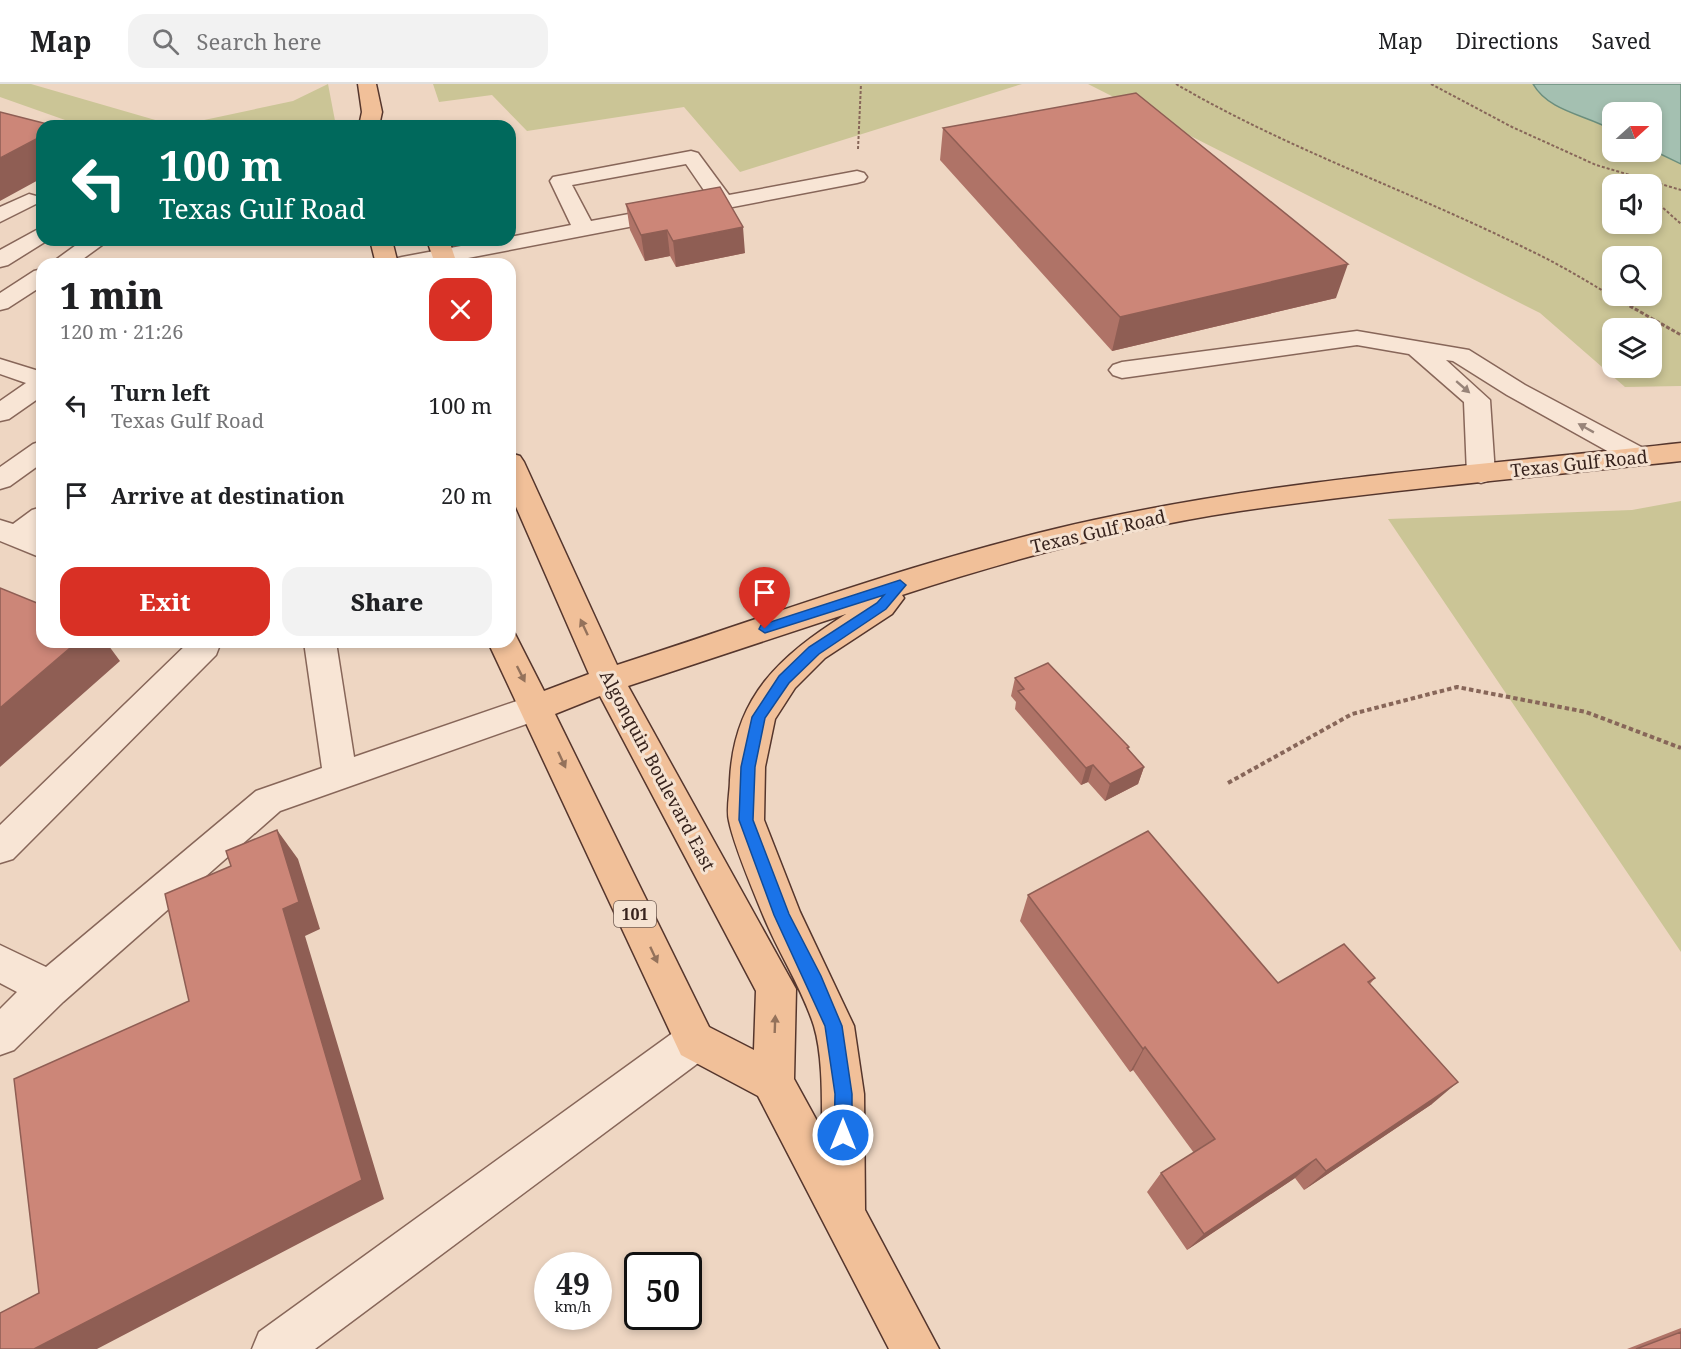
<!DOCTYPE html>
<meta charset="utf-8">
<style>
:root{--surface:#fff;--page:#f2f2f2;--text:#202124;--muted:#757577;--line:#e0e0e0;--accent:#d93025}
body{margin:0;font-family:"Noto Serif",serif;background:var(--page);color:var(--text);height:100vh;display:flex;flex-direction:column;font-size:22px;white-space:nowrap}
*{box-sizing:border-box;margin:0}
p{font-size:20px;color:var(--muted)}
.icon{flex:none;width:33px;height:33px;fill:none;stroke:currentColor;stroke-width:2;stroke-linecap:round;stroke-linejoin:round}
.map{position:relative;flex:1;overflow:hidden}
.sheet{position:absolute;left:36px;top:174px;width:480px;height:390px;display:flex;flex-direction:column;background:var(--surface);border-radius:18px;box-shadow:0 3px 9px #0003}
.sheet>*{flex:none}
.hud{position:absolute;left:36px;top:36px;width:480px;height:126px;border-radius:18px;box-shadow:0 3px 9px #0003;background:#00695c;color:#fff;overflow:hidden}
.needle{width:39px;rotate:69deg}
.tools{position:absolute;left:1602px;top:18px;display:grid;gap:12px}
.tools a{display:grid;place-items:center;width:60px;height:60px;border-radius:12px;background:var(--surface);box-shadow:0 3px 9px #0003;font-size:30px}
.speed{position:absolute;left:534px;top:1168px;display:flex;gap:12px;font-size:30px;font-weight:700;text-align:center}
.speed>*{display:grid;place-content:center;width:78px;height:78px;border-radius:50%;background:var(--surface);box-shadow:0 3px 9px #0003;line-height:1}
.speed small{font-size:15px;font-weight:400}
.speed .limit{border:3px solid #111;border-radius:9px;background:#fff;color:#111}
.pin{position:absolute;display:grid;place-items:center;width:51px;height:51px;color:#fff;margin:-62px -26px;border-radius:50% 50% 50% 0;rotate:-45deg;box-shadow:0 0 6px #0007}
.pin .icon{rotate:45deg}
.me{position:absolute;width:66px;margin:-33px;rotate:0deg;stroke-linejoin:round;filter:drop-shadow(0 0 4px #0008)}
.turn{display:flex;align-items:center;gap:21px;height:126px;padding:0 24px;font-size:27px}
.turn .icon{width:78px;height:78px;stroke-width:2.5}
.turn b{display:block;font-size:42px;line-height:51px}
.round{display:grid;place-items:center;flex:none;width:63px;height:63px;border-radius:18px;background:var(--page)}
.head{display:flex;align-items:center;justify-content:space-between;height:102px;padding:0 24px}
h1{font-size:36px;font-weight:800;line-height:45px}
.action{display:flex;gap:12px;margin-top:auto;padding:12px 24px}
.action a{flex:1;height:69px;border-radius:18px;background:var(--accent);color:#fff;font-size:24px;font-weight:800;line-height:69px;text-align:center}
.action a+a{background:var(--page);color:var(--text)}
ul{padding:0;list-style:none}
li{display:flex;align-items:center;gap:18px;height:90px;padding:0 24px}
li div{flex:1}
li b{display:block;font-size:22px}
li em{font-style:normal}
header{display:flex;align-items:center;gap:36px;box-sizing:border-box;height:84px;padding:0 30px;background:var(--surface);border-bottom:2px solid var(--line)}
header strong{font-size:28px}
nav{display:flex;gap:33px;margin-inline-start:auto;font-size:21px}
.search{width:420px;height:54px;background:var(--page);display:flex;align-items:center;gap:15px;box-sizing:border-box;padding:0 21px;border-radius:18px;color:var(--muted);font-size:22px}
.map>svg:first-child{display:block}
</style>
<header>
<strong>Map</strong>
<div class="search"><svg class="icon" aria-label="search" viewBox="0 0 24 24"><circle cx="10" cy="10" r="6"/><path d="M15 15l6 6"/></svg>Search here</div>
<nav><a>Map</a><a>Directions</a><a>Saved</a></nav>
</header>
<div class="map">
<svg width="1681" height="1265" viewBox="0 0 1681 1265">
<rect width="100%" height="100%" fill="#eed6c2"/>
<path fill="#cbc596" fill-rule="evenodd" d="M 0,0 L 31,0 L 176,42 L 82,42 L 0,13 Z
M 328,0 L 336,42 L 176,42 L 293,17 Z
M 433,0 L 1022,0 L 740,88 L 684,23 L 527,47 L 492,11 L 439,18 Z
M 1088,0 L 1533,0 C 1549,27 1587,31 1612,46 L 1612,68 L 1652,66 L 1681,80 L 1681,302 L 1625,303 L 1540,229 ZM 1612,100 L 1652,100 L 1652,140 L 1612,140 ZM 1612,172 L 1652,172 L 1652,212 L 1612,212 ZM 1612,244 L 1652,244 L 1652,284 L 1612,284 Z
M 1681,417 L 1681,868 L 1388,435 L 1632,426 Z"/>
<path fill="#a4c0b1" stroke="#6b8e7d" stroke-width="1.5" d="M 1533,0 L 1681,0 L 1681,80 L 1652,66 L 1652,28 L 1612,28 L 1612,46 C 1587,31 1549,28 1533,0 Z"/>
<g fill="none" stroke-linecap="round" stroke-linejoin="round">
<defs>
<path id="minor" d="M 691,67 L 698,69 L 729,111 L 857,87 L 864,89 L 867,93 L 864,97 L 857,99 L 437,180 L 391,180 L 394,175 L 402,173 L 493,156 L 510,156 L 510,153 L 571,141 L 550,97 L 553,93 ZM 686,80 L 710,115 L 591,137 L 572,101 Z
M 29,110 L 36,112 L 40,116 L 36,120 L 0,138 L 0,123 Z
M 42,143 L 42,156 L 48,156 L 8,181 L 0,183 L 0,166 Z
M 83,156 L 109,156 L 76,180 L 50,180 Z
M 42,185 L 42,202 L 8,224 L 0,226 L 0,209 L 34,187 Z
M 1357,247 L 1469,266 L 1525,301 L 1647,366 L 1650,372 L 1647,378 L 1637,381 L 1627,378 L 1507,311 L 1453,277 L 1446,276 L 1490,316 L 1495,390 L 1491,396 L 1481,399 L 1471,396 L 1467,390 L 1464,318 L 1409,270 L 1357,261 L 1122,294 L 1113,291 L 1109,286 L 1113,281 L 1122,278 Z
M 0,275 L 42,288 L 42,312 L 9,335 L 0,337 L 0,317 L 26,299 L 0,290 Z
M 42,357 L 42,379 L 10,402 L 0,405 L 0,383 L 33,360 Z
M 42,423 L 42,448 L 38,451 L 42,452 L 42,474 L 0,457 L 0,436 L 13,440 L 32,426 Z
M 189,558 L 221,558 L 216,571 L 13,775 L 0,779 L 0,741 Z
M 304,558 L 336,558 L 354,673 L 537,610 L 549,614 L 553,623 L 549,632 L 280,727 L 63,918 L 14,966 L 0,971 L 0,925 L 17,908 L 0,899 L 0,861 L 46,883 L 256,707 L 322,684 Z
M 695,937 L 709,943 L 715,957 L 709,971 L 315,1265 L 252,1265 L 259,1248 L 681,943 Z"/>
<path id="major" d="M 358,0 L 376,0 L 382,28 L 379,42 L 359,42 L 362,28 Z
M 370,156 L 392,156 L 398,180 L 376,180 Z
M 427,156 L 449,156 L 457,180 L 435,180 Z
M 1681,359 L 1681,377 C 1534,393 1386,406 1240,427 C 1126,444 1012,475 902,511 L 904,514 L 892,530 L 825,574 L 795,604 L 775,635 L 765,683 L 764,736 L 800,828 L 854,942 L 864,1010 L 865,1126 L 939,1265 L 889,1265 L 758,1012 L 681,971 L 488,558 L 510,558 L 510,548 L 515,550 L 544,607 L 589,590 L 510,409 L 510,369 L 520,372 L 524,378 L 617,581 C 775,530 932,471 1094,436 C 1287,394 1485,381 1681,359 ZM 846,530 C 780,572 734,612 730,696 C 730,709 726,725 729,737 C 734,762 753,806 763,831 C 778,868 802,904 814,942 C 823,972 822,1015 822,1046 L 794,995 L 796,905 L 628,602 ZM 600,612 L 756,907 L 754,966 L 709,943 L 555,630 Z"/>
</defs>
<use href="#minor" stroke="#876659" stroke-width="3"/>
<use href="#major" stroke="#55362d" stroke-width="3"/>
<path stroke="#876659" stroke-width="2" stroke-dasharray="3 2" stroke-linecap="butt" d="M 1176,0 C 1289,66 1413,108 1529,166 C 1559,180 1588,198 1617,215
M 1431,0 L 1512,43 L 1596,81 L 1681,106
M 858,65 L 861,0
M 1633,93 L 1640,100
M 1652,114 L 1681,140"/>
<path stroke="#876659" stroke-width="3" stroke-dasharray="4 2" stroke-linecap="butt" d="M 1614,213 L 1681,251"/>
<path stroke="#876659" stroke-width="4" stroke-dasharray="4.5 3" stroke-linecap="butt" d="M 1228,699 L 1352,630 L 1457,603 L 1586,628 L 1681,664"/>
<use href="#minor" fill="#f8e5d5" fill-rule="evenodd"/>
<use href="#major" fill="#f1c099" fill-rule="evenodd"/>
</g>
<path fill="#af7367" d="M 943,44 L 1336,214 L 1112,267 L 940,76 Z
M 626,120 L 745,169 L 676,183 L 670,172 L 645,177 L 630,146 Z
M 1015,594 L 1129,663 L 1128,666 L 1144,683 L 1138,700 L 1105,717 L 1088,698 L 1081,701 L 1015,625 L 1016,618 L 1011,612 Z
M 1028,811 L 1278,899 L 1375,894 L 1370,900 L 1432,1020 L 1304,1106 L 1295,1094 L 1187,1166 L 1147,1108 L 1161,1089 L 1194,1069 L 1133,986 L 1130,988 L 1020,837 Z
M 1681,1244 L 1681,1265 L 1627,1265 Z"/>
<path fill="#8f5e54" d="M 42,52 L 42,94 L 0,117 L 0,74 Z
M 743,143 L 745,169 L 676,183 L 673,157 Z
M 667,146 L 670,172 L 645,177 L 641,151 Z
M 1348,180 L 1336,214 L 1112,267 L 1120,233 Z
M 77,558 L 106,558 L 120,577 L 0,683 L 0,624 Z
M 1093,681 L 1088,698 L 1081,701 L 1086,684 Z
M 1144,683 L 1138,700 L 1105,717 L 1110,700 Z
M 277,746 L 298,775 L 320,845 L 305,852 L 384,1115 L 97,1265 L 34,1265 L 283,825 Z
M 1145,963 L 1133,986 L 1130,988 L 1143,965 Z
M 1458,998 L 1432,1020 L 1304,1106 L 1326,1087 Z
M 1316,1075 L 1295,1094 L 1187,1166 L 1204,1150 Z"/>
<path fill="#cc8678" stroke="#8f5e54" stroke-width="1.5" d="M 1136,9 L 1348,180 L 1120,233 L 943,44 Z
M 0,28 L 55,42 L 42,42 L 42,52 L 0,74 Z
M 720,103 L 743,143 L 673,157 L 667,146 L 641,151 L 626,120 Z
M 0,504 L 42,521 L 42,558 L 77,558 L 0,624 Z
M 1048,579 L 1129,663 L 1127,664 L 1144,683 L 1110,700 L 1093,681 L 1086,684 L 1018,607 L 1024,605 L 1015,594 Z
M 277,746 L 299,818 L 283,825 L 362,1096 L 34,1265 L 0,1265 L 0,1229 L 39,1209 L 14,995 L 189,917 L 165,810 L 231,782 L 226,767 Z
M 1148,747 L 1278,899 L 1344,860 L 1375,894 L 1368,898 L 1458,998 L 1326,1087 L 1316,1075 L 1204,1150 L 1161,1089 L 1215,1055 L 1145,963 L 1143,965 L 1028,811 Z
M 1681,1248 L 1681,1265 L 1636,1265 Z"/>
<defs><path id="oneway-solid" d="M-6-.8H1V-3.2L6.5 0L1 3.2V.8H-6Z" transform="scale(1.5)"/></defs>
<g fill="#988479">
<use href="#oneway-solid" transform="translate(1463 303) rotate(41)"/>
<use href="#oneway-solid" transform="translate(1586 344) rotate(-151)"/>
</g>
<g fill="#94725b">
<use href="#oneway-solid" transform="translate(584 543) rotate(-115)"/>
<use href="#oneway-solid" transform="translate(521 590) rotate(63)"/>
<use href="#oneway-solid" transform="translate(562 676) rotate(65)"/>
<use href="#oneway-solid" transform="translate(654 871) rotate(65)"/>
<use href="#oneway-solid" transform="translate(775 940) rotate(-88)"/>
</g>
<path fill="#1a73e8" stroke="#114b97" stroke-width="1.5" d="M 900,496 L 906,501 L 886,525 L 819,570 L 789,599 L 765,634 L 755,683 L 753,736 L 789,830 L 821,892 L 842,942 L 852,1010 L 852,1051 L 849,1057 L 843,1059 L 837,1057 L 834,1051 L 835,1010 L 825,942 L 774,831 L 739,736 L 741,683 L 752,633 L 779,592 L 809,563 L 877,519 L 884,511 L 765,549 L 759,545 L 761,541 Z"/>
<g text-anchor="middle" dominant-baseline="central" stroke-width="6" stroke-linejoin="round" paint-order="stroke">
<rect fill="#f5e2d1" stroke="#705c53" stroke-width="1.5" x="614" y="817" width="42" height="26" rx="4.5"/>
<g font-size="16" font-weight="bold" fill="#37231d">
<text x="635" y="830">101</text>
</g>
<g font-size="18" fill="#37231d" stroke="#f5e2d1">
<text transform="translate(1579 379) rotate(-6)">Texas Gulf Road</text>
<text transform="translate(1098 447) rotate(-13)">Texas Gulf Road</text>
<text transform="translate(658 686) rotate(62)">Algonquin Boulevard East</text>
</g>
</g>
</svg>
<div class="tools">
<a><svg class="needle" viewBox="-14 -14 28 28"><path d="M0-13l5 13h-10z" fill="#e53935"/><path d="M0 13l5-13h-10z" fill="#757577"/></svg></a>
<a><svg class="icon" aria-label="sound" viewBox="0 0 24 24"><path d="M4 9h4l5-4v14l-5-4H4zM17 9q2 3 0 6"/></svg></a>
<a><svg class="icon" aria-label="search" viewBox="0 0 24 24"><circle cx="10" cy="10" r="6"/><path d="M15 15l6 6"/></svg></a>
<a><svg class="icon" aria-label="layers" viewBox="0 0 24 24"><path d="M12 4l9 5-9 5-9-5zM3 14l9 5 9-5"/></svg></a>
</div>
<div class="speed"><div>49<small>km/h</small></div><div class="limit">50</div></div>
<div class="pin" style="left:765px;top:545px;background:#d93025"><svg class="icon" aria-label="arrive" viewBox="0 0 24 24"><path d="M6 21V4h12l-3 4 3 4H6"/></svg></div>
<svg class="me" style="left:843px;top:1051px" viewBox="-20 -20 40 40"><circle r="17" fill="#1a73e8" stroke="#fff" stroke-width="3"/><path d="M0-11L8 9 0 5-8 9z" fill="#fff"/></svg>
<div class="hud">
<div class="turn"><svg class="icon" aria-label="left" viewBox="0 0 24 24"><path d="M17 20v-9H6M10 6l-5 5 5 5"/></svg><div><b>100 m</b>Texas Gulf Road</div></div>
</div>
<section class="sheet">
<div class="head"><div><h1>1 min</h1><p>120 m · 21:26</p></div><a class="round" style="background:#d93025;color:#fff"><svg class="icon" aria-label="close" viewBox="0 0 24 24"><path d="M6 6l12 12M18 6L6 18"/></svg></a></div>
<ul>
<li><svg class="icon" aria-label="left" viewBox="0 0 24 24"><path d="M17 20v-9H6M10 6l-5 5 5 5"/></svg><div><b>Turn left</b><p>Texas Gulf Road</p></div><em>100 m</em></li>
<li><svg class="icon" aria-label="arrive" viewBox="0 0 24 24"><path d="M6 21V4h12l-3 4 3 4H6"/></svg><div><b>Arrive at destination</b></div><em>20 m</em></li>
</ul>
<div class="action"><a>Exit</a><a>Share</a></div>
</section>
</div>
